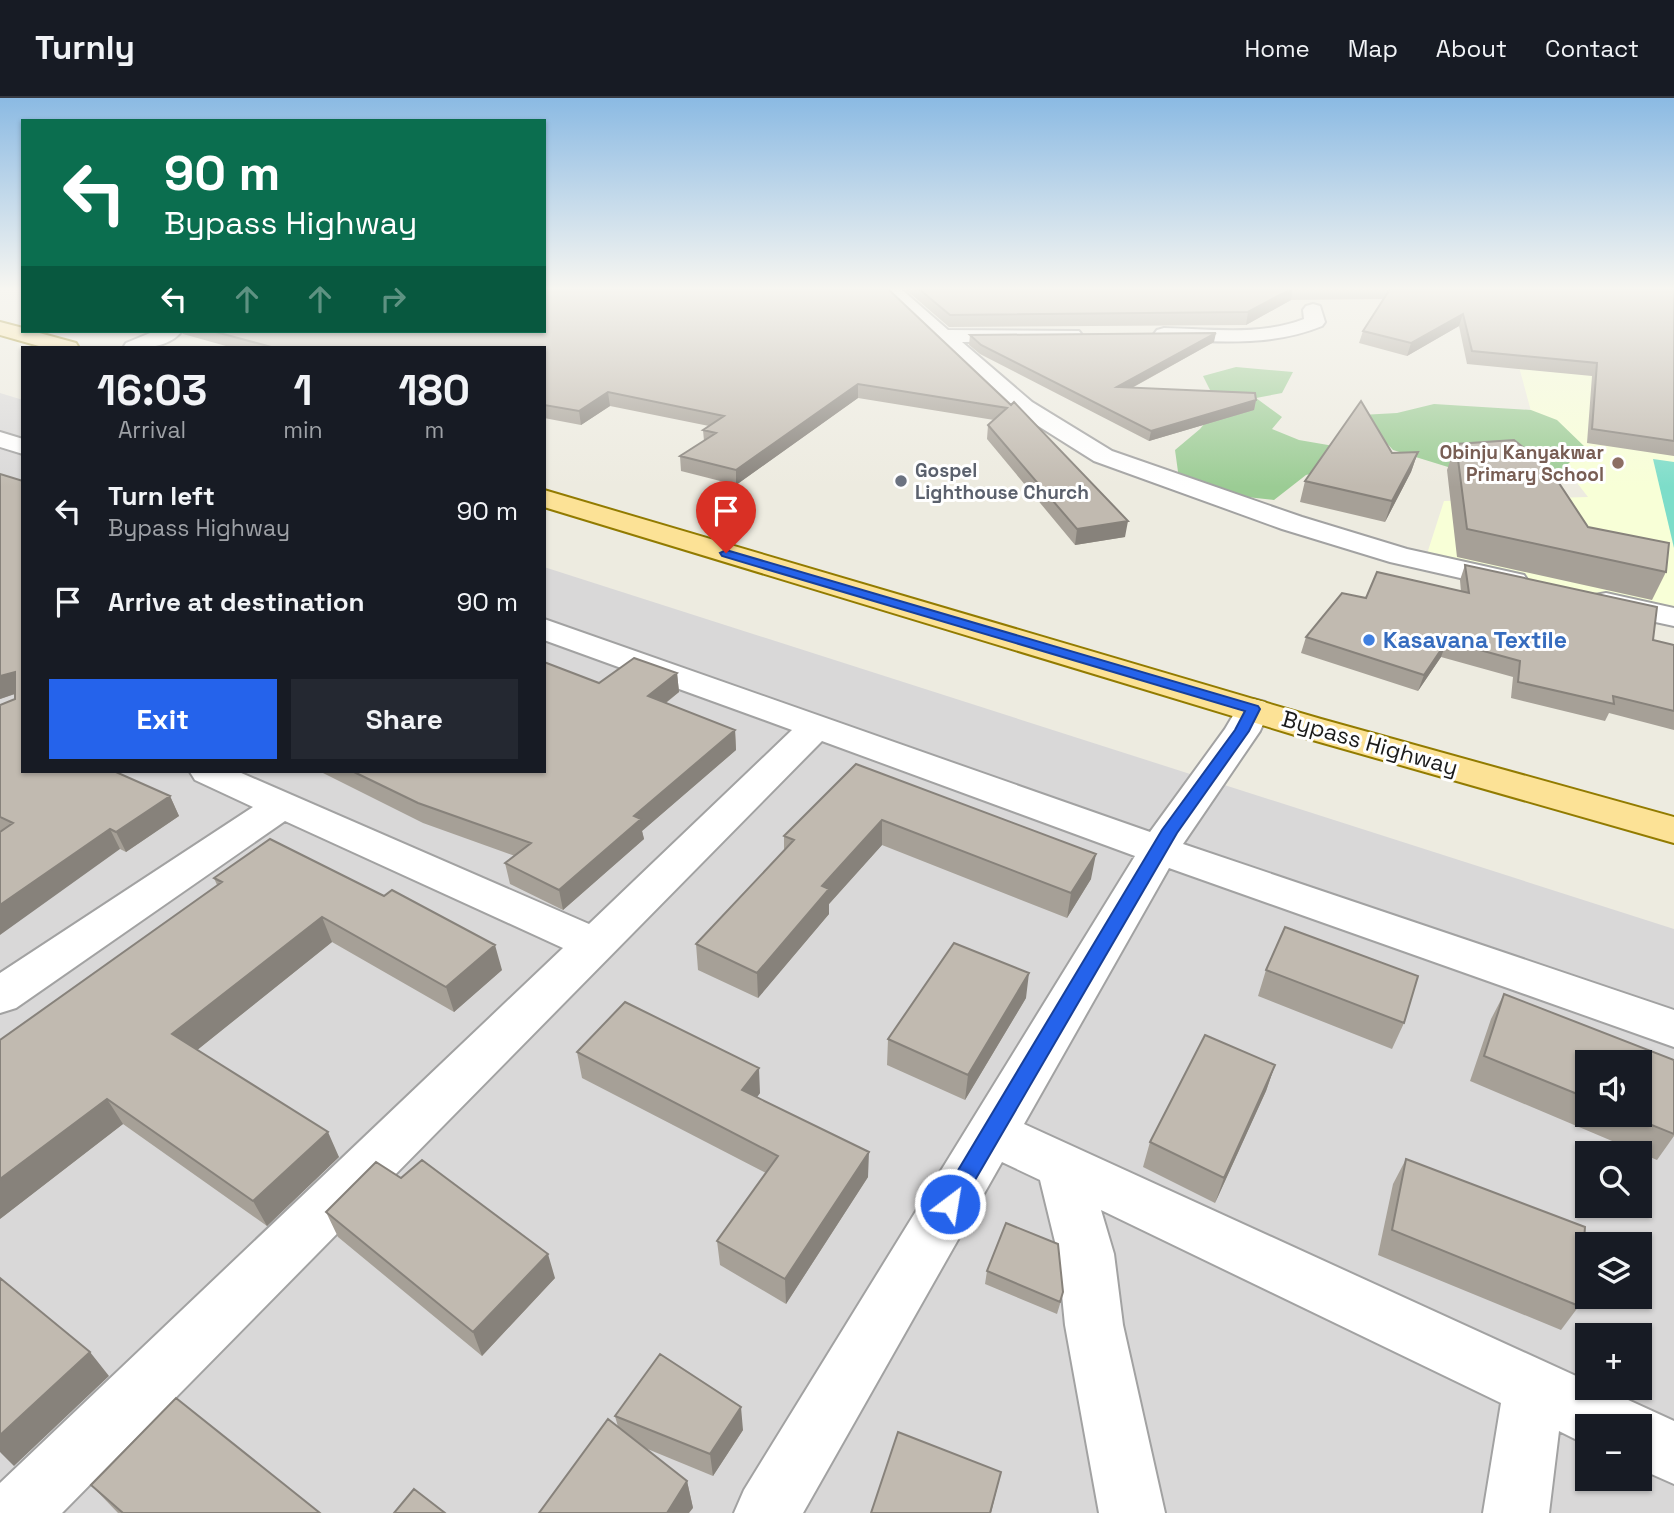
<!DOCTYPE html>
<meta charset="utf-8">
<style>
:root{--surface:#171b24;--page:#242831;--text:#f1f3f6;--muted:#9ea1a6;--line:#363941;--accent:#2563eb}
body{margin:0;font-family:"Space Grotesk",sans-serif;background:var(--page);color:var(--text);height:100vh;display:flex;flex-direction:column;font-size:26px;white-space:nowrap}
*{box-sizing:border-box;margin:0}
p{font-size:23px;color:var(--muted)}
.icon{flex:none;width:38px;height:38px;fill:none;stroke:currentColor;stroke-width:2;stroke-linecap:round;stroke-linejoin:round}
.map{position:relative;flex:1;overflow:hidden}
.drawer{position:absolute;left:21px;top:248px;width:525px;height:427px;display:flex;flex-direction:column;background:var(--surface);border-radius:0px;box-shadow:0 2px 5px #0004}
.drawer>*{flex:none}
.hud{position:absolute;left:21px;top:21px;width:525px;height:214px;border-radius:0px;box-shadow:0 2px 5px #0004;background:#0b6e4f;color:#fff;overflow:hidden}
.fabs{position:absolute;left:1575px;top:952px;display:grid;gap:14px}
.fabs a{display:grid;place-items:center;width:77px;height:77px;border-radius:0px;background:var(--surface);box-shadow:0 2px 5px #0004;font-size:35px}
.pin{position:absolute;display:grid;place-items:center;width:60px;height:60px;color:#fff;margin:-72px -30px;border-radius:50% 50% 50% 0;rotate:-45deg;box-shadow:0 0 7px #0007}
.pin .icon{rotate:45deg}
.me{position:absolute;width:77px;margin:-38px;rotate:31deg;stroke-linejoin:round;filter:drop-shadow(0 0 5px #0008)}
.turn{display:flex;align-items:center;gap:24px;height:147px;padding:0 28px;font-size:32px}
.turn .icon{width:91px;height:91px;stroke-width:2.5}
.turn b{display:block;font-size:49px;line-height:60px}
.lanes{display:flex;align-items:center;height:66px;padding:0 28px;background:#0003;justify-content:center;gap:35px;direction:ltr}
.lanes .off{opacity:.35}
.eta{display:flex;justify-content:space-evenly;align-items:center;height:119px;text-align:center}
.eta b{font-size:42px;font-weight:700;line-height:49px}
.action{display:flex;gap:14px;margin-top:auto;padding:14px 28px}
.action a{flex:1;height:80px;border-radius:0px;background:var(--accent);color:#fff;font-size:28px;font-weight:700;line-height:80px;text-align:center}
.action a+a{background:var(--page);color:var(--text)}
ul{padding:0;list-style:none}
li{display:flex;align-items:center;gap:21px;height:91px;padding:0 28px}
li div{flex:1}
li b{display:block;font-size:26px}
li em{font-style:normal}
header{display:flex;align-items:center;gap:42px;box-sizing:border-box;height:98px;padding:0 35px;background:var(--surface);border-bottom:2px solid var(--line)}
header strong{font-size:33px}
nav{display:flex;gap:38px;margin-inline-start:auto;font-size:24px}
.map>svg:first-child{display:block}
</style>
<header>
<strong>Turnly</strong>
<nav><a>Home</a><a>Map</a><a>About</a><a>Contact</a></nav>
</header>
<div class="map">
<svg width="1674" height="1415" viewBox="0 0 1674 1415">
<rect width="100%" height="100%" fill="#edebe0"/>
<path fill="#d9d8d8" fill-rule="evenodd" d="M 0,295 L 23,302 L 23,674 L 544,674 L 544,469 L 1674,831 L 1674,1415 L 0,1415 ZM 1587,964 L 1640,964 L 1640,1017 L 1587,1017 ZM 1587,1055 L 1640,1055 L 1640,1108 L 1587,1108 ZM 1587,1146 L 1640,1146 L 1640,1199 L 1587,1199 ZM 1587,1237 L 1640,1237 L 1640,1290 L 1587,1290 ZM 1587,1328 L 1640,1328 L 1640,1381 L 1587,1381 Z"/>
<path fill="#f8ffd7" d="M 1511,239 L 1674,253 L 1674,520 L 1426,459 L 1444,403 L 1588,399 L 1536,332 Z"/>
<path fill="#9bcc94" d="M 1236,269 L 1293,274 L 1282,295 L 1256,300 L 1282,319 L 1272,331 L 1299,342 L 1357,352 L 1327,372 L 1306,377 L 1274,402 L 1219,396 L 1179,381 L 1175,352 L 1200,331 L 1214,314 L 1211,294 L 1203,278 Z
M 1434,306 L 1531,312 L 1557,322 L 1585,349 L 1555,379 L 1524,385 L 1475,367 L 1448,369 L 1393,352 L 1361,317 L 1397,315 Z"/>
<path fill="#7dddc9" d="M 1653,361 L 1674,364 L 1674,450 Z"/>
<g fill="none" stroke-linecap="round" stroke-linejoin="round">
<defs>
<path id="minor" d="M 879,191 L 901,191 L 948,232 L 1079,233 L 1082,237 L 1079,241 L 1072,243 L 962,244 L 1032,304 L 1112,353 L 1302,419 L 1407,451 L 1524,477 L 1528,483 L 1524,489 L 1513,492 L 1390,464 L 1282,431 L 1094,363 L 1016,314 Z
M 1313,206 L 1320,208 L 1325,224 L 1322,228 C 1271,249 1218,243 1164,242 L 1157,240 L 1154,236 L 1157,232 L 1164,230 C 1210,231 1261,238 1304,221 L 1303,212 L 1306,208 Z
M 155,233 L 182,233 C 169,250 142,251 123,250 L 126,245 Z
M 0,334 L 23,341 L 23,356 L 0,349 Z
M 1606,495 L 1674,510 L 1674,528 L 1595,511 L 1591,504 L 1595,497 Z
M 544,521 L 1150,734 L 1225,631 L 1241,604 L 1253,601 L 1265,604 L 1270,611 L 1260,633 L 1183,746 L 1674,912 L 1674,949 L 1169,770 L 1024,1026 L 1587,1283 L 1587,1290 L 1602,1290 L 1674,1323 L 1674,1386 L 1640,1371 L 1640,1328 L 1587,1328 L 1587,1347 L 1559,1333 L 1549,1415 L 1483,1415 L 1501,1305 L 1101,1112 L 1114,1156 L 1123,1227 L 1165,1415 L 1099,1415 L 1065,1227 L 1058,1156 L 1040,1082 L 1002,1064 L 803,1415 L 734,1415 L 744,1392 L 1135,758 L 822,643 L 62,1415 L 0,1415 L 0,1385 L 563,850 L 285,723 L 16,910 L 0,915 L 0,875 L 253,709 L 195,682 L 190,674 L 239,674 L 589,826 L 792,632 L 544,542 Z"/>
<path id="primary" d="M 0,224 L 23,230 L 23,233 L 32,233 L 76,245 L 79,250 L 46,250 L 0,237 Z
M 544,392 L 1321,621 L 1674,719 L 1674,745 L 1295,637 L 544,409 Z"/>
</defs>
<use href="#minor" stroke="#a2a2a2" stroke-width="4"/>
<use href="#primary" stroke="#927b00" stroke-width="4"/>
<use href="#minor" fill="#fff" fill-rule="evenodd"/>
<use href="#primary" fill="#fce296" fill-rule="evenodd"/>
</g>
<path fill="#a6a097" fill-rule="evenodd" d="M 905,191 L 1674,191 L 1674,358 L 1587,345 L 1592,278 L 1467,266 L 1459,228 L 1407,258 L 1359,245 L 1363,233 L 1383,201 L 1291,202 L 1246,227 L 949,229 Z
M 182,233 L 544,233 L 1011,307 L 1125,439 L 1075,447 L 987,341 L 988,327 L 994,322 L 858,300 L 736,387 L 681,373 L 680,358 L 704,343 L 703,332 L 709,328 L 610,308 L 581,327 L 544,320 L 544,250 L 233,250 L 183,236 Z
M 970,237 L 1214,244 L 1132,290 L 1256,302 L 1254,312 L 1149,343 L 980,256 L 969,247 Z
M 1456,346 L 1588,429 L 1666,474 L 1652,502 L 1457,459 L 1447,372 Z
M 1418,354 L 1411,374 L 1385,424 L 1300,404 L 1305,383 L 1392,355 Z
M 0,376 L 23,674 L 170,698 L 179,718 L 126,754 L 120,751 L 0,733 L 0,607 L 15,601 L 15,596 L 0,601 Z
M 1465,467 L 1653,542 L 1674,547 L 1674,632 L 1609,615 L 1605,623 L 1511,600 L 1513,579 L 1441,559 L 1418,593 L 1301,555 L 1306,539 L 1366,500 L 1461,494 L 1460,482 Z
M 677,575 L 679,594 L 666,605 L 735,632 L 736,652 L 642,733 L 644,741 L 563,812 L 510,786 L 505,765 L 515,758 L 423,725 L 321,674 L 544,674 L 599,585 Z
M 856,666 L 1091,781 L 1067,820 L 882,747 L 829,806 L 829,816 L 758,900 L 698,872 L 696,846 L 784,753 L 784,738 Z
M 214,780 L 502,872 L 454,914 L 332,844 L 197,952 L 339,1059 L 267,1128 L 123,1026 L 0,1121 L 217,787 Z
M 1266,872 L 1404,925 L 1392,951 L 1258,898 Z
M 1504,896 L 1674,962 L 1674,1038 L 1657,1062 L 1470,983 L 1491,921 ZM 1587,964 L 1640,1017 L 1587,1017 Z
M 1026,900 L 965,1002 L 887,967 L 888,941 Z
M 577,954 L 760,995 L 757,999 L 868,1079 L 786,1206 L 720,1167 L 717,1143 L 766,1075 L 582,980 Z
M 1275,967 L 1266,993 L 1215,1105 L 1143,1069 L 1150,1044 Z
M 1406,1061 L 1579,1208 L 1561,1232 L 1378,1157 L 1393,1086 Z
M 326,1114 L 555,1180 L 482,1258 L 338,1139 Z
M 1058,1146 L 1060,1206 L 1057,1216 L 985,1186 L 987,1173 Z
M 615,1318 L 743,1332 L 713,1378 L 645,1350 L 687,1383 L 693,1410 L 618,1329 Z
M 91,1387 L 320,1415 L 118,1415 Z"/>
<path fill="#87827b" d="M 1291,191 L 1293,191 L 1291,202 L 1246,227 L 1248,214 Z
M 1463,216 L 1459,228 L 1407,258 L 1411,245 Z
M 1216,235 L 1214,244 L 1115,299 L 1117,289 Z
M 858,286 L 858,300 L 736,387 L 736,372 Z
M 608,294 L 610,308 L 581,327 L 579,313 Z
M 1256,302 L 1254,312 L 1149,343 L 1151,333 Z
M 1418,354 L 1411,374 L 1385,424 L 1392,403 Z
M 1128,423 L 1125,439 L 1075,447 L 1077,431 Z
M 1447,543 L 1441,559 L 1418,593 L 1424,577 Z
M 15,574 L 23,593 L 0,601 L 0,578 Z
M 677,575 L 679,594 L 650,617 L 648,598 Z
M 735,632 L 736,652 L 642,733 L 644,741 L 563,812 L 559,792 L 634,718 Z
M 170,698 L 179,718 L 126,754 L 116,734 Z
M 882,722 L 882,747 L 829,806 L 829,816 L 758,900 L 757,875 L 822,788 Z
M 110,731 L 120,751 L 0,837 L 0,807 Z
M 1096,756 L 1091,781 L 1067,820 L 1071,795 Z
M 322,819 L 332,844 L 186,961 L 172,936 Z
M 495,847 L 502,872 L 454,914 L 446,889 Z
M 1029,875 L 1026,900 L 965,1002 L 968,977 Z
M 1275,967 L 1266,993 L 1215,1105 L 1224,1080 Z
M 759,970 L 760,995 L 744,1017 L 742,992 Z
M 107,1001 L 123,1026 L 0,1121 L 0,1081 Z
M 328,1034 L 339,1059 L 267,1128 L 253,1103 Z
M 869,1054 L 868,1079 L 786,1206 L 785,1181 Z
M 548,1156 L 555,1180 L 482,1258 L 473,1234 Z
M 90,1254 L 109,1278 L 14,1368 L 0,1354 L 0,1337 Z
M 741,1309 L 743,1332 L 713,1378 L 710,1356 Z
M 1001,1374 L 991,1415 L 990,1415 Z
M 687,1383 L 693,1410 L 689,1415 L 667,1415 Z"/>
<path fill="#c1bab0" stroke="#87827b" stroke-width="2" d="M 544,191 L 888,191 L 1011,307 L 1014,304 L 1128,423 L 1077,431 L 988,327 L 1007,310 L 858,286 L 736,372 L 680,358 L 716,335 L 703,332 L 724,318 L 608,294 L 579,313 L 544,307 L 544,250 L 275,250 L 212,233 L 544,233 Z
M 919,191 L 1291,191 L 1248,214 L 950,217 Z
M 1390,191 L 1674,191 L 1674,343 L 1592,331 L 1597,265 L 1472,253 L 1463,216 L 1411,245 L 1363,233 Z
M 1216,235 L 1117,289 L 1255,295 L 1256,302 L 1151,333 L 981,247 L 970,237 Z
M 1361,303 L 1392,355 L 1418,354 L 1392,403 L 1305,383 Z
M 1514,342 L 1549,370 L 1588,429 L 1669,445 L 1666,474 L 1467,431 L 1456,346 Z
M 0,376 L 23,383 L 23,674 L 116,674 L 170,698 L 116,734 L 110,731 L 0,807 L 0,734 L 13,725 L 0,719 L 0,607 L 15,601 L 15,574 L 0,578 Z
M 1465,467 L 1657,509 L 1653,542 L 1674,547 L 1674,613 L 1613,598 L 1614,606 L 1518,584 L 1520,563 L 1447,543 L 1424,577 L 1306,539 L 1342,495 L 1366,500 L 1377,474 L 1469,495 Z
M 634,560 L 677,575 L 648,598 L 735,632 L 634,718 L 641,721 L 559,792 L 505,765 L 531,745 L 418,705 L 354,674 L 544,674 L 544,564 L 599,585 Z
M 856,666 L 1096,756 L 1071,795 L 882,722 L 822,788 L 829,791 L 757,875 L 696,846 L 794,742 L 784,738 Z
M 270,741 L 384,798 L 392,792 L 495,847 L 446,889 L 322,819 L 172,936 L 328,1034 L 253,1103 L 107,1001 L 0,1081 L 0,942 L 222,784 L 214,780 Z
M 1285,829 L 1418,878 L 1404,925 L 1266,872 Z
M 954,845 L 1029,875 L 968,977 L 888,941 Z
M 1504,896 L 1674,962 L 1674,1036 L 1627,1017 L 1640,1017 L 1640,964 L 1587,964 L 1587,1000 L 1484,958 Z
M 625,904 L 759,970 L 742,992 L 869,1054 L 785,1181 L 717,1143 L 778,1058 L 577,954 Z
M 1205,937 L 1275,967 L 1224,1080 L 1150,1044 Z
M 1406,1061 L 1585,1129 L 1579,1208 L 1392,1132 Z
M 422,1062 L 548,1156 L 473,1234 L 326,1114 L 376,1064 L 401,1080 Z
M 1006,1125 L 1058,1146 L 1063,1194 L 1060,1204 L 987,1173 Z
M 0,1180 L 90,1254 L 0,1337 Z
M 660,1256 L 741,1309 L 710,1356 L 615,1318 Z
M 176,1300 L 320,1415 L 123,1415 L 91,1387 Z
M 608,1321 L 687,1383 L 667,1415 L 539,1415 Z
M 898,1334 L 1001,1374 L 990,1415 L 871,1415 Z
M 414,1391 L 445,1415 L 394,1415 Z"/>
<linearGradient id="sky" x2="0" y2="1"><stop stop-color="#8bbae3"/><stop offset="0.49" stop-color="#f7f6f1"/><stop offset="1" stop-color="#f7f6f1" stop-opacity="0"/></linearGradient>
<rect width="1674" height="389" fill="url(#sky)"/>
<path fill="#2563eb" stroke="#184099" stroke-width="2" d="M 726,452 L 1258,608 L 1260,611 L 1249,633 L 1177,735 L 957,1113 L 950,1116 L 942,1113 L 938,1106 L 942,1099 L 1162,732 L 1235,632 L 1245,613 L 722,458 L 720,455 Z"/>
<circle fill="#8d6e63" stroke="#fff" stroke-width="2.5" cx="1618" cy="365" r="7"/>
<circle fill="#6b7280" stroke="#fff" stroke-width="2.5" cx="901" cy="383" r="7"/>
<circle fill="#3f7fe0" stroke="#fff" stroke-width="2.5" cx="1369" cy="542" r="7"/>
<g text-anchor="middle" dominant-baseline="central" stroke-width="6" stroke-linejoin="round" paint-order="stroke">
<g font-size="19" font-weight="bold" fill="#785e54" stroke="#fff" text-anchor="end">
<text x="1604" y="354">Obinju Kanyakwar<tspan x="1604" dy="22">Primary School</tspan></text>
</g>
<g font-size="19" font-weight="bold" fill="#5b616d" stroke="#fff" text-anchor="start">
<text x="915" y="372">Gospel<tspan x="915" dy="22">Lighthouse Church</tspan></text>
</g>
<g font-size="23" font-weight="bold" fill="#366cbe" stroke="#fff" text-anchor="start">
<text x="1383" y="542">Kasavana Textile</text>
</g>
<g font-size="23" fill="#1b1b1b" stroke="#fff">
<text transform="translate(1370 645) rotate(16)">Bypass Highway</text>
</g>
</g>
</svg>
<div class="fabs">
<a><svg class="icon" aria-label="sound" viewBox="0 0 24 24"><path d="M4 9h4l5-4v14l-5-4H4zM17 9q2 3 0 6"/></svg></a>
<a><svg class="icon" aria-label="search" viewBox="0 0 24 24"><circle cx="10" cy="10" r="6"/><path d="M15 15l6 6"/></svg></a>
<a><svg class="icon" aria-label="layers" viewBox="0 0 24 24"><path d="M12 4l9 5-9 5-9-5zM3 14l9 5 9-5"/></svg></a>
<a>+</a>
<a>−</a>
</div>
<div class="pin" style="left:726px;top:455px;background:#d93025"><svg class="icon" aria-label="arrive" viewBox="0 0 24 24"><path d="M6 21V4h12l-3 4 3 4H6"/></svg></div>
<svg class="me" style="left:950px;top:1106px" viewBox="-20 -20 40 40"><circle r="17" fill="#2563eb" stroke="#fff" stroke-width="3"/><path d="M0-11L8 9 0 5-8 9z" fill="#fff"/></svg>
<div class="hud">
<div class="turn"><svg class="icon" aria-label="left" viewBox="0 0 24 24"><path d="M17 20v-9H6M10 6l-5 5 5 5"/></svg><div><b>90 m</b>Bypass Highway</div></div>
<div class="lanes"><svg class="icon" aria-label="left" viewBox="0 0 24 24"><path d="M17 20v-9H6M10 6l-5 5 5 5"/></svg><svg class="icon off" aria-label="ahead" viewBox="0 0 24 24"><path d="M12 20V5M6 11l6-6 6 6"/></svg><svg class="icon off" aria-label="ahead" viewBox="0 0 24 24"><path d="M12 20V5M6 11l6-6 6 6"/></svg><svg class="icon off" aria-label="right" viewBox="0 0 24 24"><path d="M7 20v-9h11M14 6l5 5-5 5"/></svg></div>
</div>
<section class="drawer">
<div class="eta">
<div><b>16:03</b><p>Arrival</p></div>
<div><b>1</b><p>min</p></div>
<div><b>180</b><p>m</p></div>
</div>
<ul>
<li><svg class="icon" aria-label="left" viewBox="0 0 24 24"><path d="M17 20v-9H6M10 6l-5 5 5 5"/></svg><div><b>Turn left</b><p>Bypass Highway</p></div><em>90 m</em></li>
<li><svg class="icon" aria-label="arrive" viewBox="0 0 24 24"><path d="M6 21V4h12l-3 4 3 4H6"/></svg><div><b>Arrive at destination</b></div><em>90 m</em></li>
</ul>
<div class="action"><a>Exit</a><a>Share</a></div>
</section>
</div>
